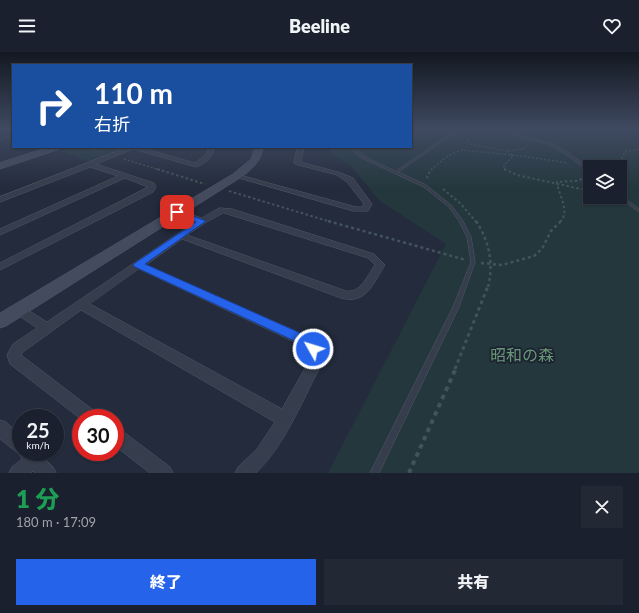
<!DOCTYPE html>
<html lang="ja">
<meta charset="utf-8">
<style>
:root{--surface:#1a202d;--page:#232835;--text:#f1f3f6;--muted:#9fa3aa;--line:#383e49;--accent:#2563eb}
body{margin:0;font-family:Lato,"Noto Sans JP",sans-serif;background:var(--page);color:var(--text);height:100vh;display:flex;flex-direction:column;font-size:15px;white-space:nowrap}
*{box-sizing:border-box;margin:0}
p{font-size:13px;color:var(--muted)}
.icon{flex:none;width:22px;height:22px;fill:none;stroke:currentColor;stroke-width:2;stroke-linecap:round;stroke-linejoin:round}
.map{position:relative;height:421px;overflow:hidden}
.details{display:flex;flex-direction:column;background:var(--surface);flex:1}
.details>*{flex:none}
.banner{position:absolute;left:12px;top:12px;width:400px;height:84px;border-radius:0px;box-shadow:0 1px 3px #0004,0 0 0 1px var(--line);background:#1a4fa0;color:#fff;overflow:hidden}
.buttons{position:absolute;left:583px;top:108px;display:grid;gap:8px}
.buttons a{display:grid;place-items:center;width:44px;height:44px;border-radius:0px;background:var(--surface);box-shadow:0 1px 3px #0004,0 0 0 1px var(--line);font-size:20px}
.speed{position:absolute;left:12px;top:357px;display:flex;gap:8px;font-size:20px;font-weight:700;text-align:center}
.speed>*{display:grid;place-content:center;width:52px;height:52px;border-radius:50%;background:var(--surface);box-shadow:0 1px 3px #0004,0 0 0 1px var(--line);line-height:1}
.speed small{font-size:10px;font-weight:400}
.speed .limit{border:6px solid #d22;background:#fff;color:#111}
.pin{position:absolute;display:grid;place-items:center;width:34px;height:34px;color:#fff;margin:-17px;border-radius:8px;box-shadow:0 2px 6px #0006}
.me{position:absolute;width:44px;margin:-22px;rotate:309deg;stroke-linejoin:round;filter:drop-shadow(0 0 3px #0008)}
.turn{display:flex;align-items:center;gap:14px;height:84px;padding:0 16px;font-size:18px}
.turn .icon{width:52px;height:52px;stroke-width:2.5}
.turn b{display:block;font-size:28px;line-height:34px}
.round{display:grid;place-items:center;flex:none;width:42px;height:42px;border-radius:0px;background:var(--page)}
.headline{display:flex;align-items:center;justify-content:space-between;height:68px;padding:0 16px}
h1{font-size:24px;font-weight:800;line-height:30px;color:#1e9e55}
.primary-button{display:flex;gap:8px;margin-top:auto;padding:8px 16px}
.primary-button a{flex:1;height:46px;border-radius:0px;background:var(--accent);color:#fff;font-size:16px;font-weight:800;line-height:46px;text-align:center}
.primary-button a+a{background:var(--page);color:var(--text)}
header{display:flex;justify-content:space-between;align-items:center;height:52px;padding:0 16px;background:var(--surface);font-size:18px;font-weight:800}
.map>svg:first-child{display:block}
</style>
<header><svg class="icon" aria-label="menu" viewBox="0 0 24 24"><path d="M4 6h16M4 12h16M4 18h16"/></svg>Beeline<svg class="icon" aria-label="heart" viewBox="0 0 24 24"><path d="M12 20l-8-8c-3-5 5-10 8-4 3-6 11-1 8 4z"/></svg></header>
<div class="map">
<svg width="639" height="421" viewBox="0 0 639 421">
<rect width="100%" height="100%" fill="#232b3c"/>
<path fill="#24373d" fill-rule="evenodd" d="M 411,77 L 639,77 L 639,421 L 328,421 L 446,192 L 380,149 L 350,113 L 331,102 L 329,95 L 411,95 ZM 590,115 L 620,115 L 620,145 L 590,145 Z
M 71,95 L 125,95 L 129,96 L 92,110 L 58,99 Z"/>
<g fill="none" stroke-linecap="round" stroke-linejoin="round">
<defs>
<path id="lane" d="M 458,77 L 460,77 L 398,120 L 426,133 L 451,153 L 463,169 L 471,185 L 475,210 L 459,255 L 379,421 L 370,421 L 453,255 L 471,210 L 467,185 L 459,169 L 449,155 L 424,135 L 362,106 L 354,100 L 351,95 L 355,95 C 360,105 385,114 395,119 Z
M 490,77 L 493,77 L 549,90 L 566,99 L 590,117 L 590,120 L 564,101 L 547,92 Z
M 620,143 L 639,157 L 639,160 L 619,145 L 620,145 Z"/>
<path id="street" d="M 128,95 L 139,95 L 195,111 L 206,102 L 209,95 L 215,95 C 213,105 205,112 196,115 L 133,97 L 96,112 L 154,131 L 156,135 L 153,140 L 0,218 L 0,211 L 148,135 L 125,126 L 0,183 L 0,177 L 118,124 L 90,115 L 0,150 L 0,145 Z
M 298,95 L 304,95 L 301,110 L 341,121 L 353,126 L 372,152 L 368,159 L 353,159 L 232,124 L 236,122 L 356,155 L 362,155 L 364,152 L 347,130 L 337,123 L 295,112 L 294,111 Z
M 220,156 L 232,157 L 374,202 L 385,213 C 373,231 367,253 341,246 L 182,187 L 146,213 L 307,284 C 316,292 326,303 320,315 C 301,351 285,393 256,421 L 235,421 L 238,415 L 257,397 L 275,370 L 81,258 L 23,300 L 21,303 L 97,361 L 100,366 L 81,367 L 10,312 L 7,303 L 13,292 L 37,276 L 15,261 L 13,258 L 15,255 L 19,254 L 23,255 L 47,270 L 195,170 L 174,162 L 173,160 L 174,158 L 180,158 L 201,166 ZM 224,161 L 368,206 L 375,213 C 366,225 361,241 346,239 L 187,183 L 205,171 ZM 139,217 L 299,292 L 307,299 L 308,311 L 282,357 L 90,252 Z
M 0,368 L 6,370 L 21,384 L 21,400 L 38,400 L 53,415 L 56,421 L 35,421 L 33,419 L 31,421 L 9,421 L 12,415 L 22,407 L 19,402 L 0,387 Z
M 115,376 L 121,378 L 170,415 L 173,421 L 150,421 L 115,394 Z"/>
<path id="secondary" d="M 49,95 L 61,95 L 60,97 L 0,117 L 0,111 Z
M 255,95 L 263,95 C 262,108 253,116 243,124 L 6,274 L 0,276 L 0,261 L 233,122 L 251,107 Z"/>
</defs>
<use href="#lane" stroke="#515867" stroke-width="1"/>
<use href="#street" stroke="#515867" stroke-width="1"/>
<use href="#secondary" stroke="#515867" stroke-width="1"/>
<path stroke="#42545a" stroke-width="1.5" stroke-dasharray="2 2" stroke-linecap="butt" d="M 465,79 L 476,81 L 467,88 L 469,92 L 509,99
M 476,81 L 484,83 L 487,82
M 0,87 L 13,84
M 87,95 L 100,99
M 124,107 L 160,118
M 592,112 L 619,111 L 626,99 L 639,97
M 431,118 L 446,105 L 461,98 L 522,104 L 568,111
M 506,118 L 504,117 L 504,113 L 513,104 L 509,99 L 523,97 L 529,92"/>
<path stroke="#42545a" stroke-width="2" stroke-dasharray="2.5 2.5" stroke-linecap="butt" d="M 157,117 L 205,132
M 504,117 L 517,123 L 590,139
M 428,126 L 427,125 L 431,117
M 443,137 L 461,152 L 476,170
M 229,139 L 331,170
M 607,145 L 614,148
M 560,170 C 571,159 558,143 557,130 L 576,129 L 588,125"/>
<path stroke="#42545a" stroke-width="2.5" stroke-dasharray="3 3" stroke-linecap="butt" d="M 328,169 L 466,208
M 476,169 C 489,189 494,211 488,235
M 481,211 L 502,213 L 534,204 L 542,197 L 551,179 L 561,169"/>
<path stroke="#42545a" stroke-width="3" stroke-dasharray="3.5 3.5" stroke-linecap="butt" d="M 455,317 L 488,234"/>
<path stroke="#42545a" stroke-width="4" stroke-dasharray="4.5 4.5" stroke-linecap="butt" d="M 409,421 L 456,316"/>
<use href="#lane" fill="#363d4c" fill-rule="evenodd"/>
<use href="#street" fill="#363d4c" fill-rule="evenodd"/>
<use href="#secondary" fill="#444b5f" fill-rule="evenodd"/>
</g>
<linearGradient id="sky" x2="0" y2="1"><stop stop-color="#131821"/><stop offset="0.57" stop-color="#3f4a61"/><stop offset="1" stop-color="#3f4a61" stop-opacity="0"/></linearGradient>
<rect width="639" height="136" fill="url(#sky)"/>
<path fill="#2563eb" stroke="#184099" d="M 177,158 L 206,169 L 145,212 L 307,284 L 319,297 L 317,301 C 309,304 305,296 299,291 L 135,215 L 133,213 L 135,211 L 196,170 L 174,162 L 173,160 Z"/>
<g text-anchor="middle" dominant-baseline="central" stroke-width="3.5" stroke-linejoin="round" paint-order="stroke">
<g font-size="16" fill="#699879" stroke="#1c2230">
<text x="522" y="302">昭和の森</text>
</g>
</g>
</svg>
<div class="buttons">
<a><svg class="icon" aria-label="layers" viewBox="0 0 24 24"><path d="M12 4l9 5-9 5-9-5zM3 14l9 5 9-5"/></svg></a>
</div>
<div class="speed"><div>25<small>km/h</small></div><div class="limit">30</div></div>
<div class="pin" style="left:177px;top:160px;background:#d93025"><svg class="icon" aria-label="arrive" viewBox="0 0 24 24"><path d="M6 21V4h12l-3 4 3 4H6"/></svg></div>
<svg class="me" style="left:313px;top:297px" viewBox="-20 -20 40 40"><circle r="17" fill="#2563eb" stroke="#fff" stroke-width="3"/><path d="M0-11L8 9 0 5-8 9z" fill="#fff"/></svg>
<div class="banner">
<div class="turn"><svg class="icon" aria-label="right" viewBox="0 0 24 24"><path d="M7 20v-9h11M14 6l5 5-5 5"/></svg><div><b>110 m</b>右折</div></div>
</div>
</div>
<section class="details">
<div class="headline"><div><h1>1 分</h1><p>180 m · 17:09</p></div><a class="round"><svg class="icon" aria-label="close" viewBox="0 0 24 24"><path d="M6 6l12 12M18 6L6 18"/></svg></a></div>
<div class="primary-button"><a>終了</a><a>共有</a></div>
</section>
